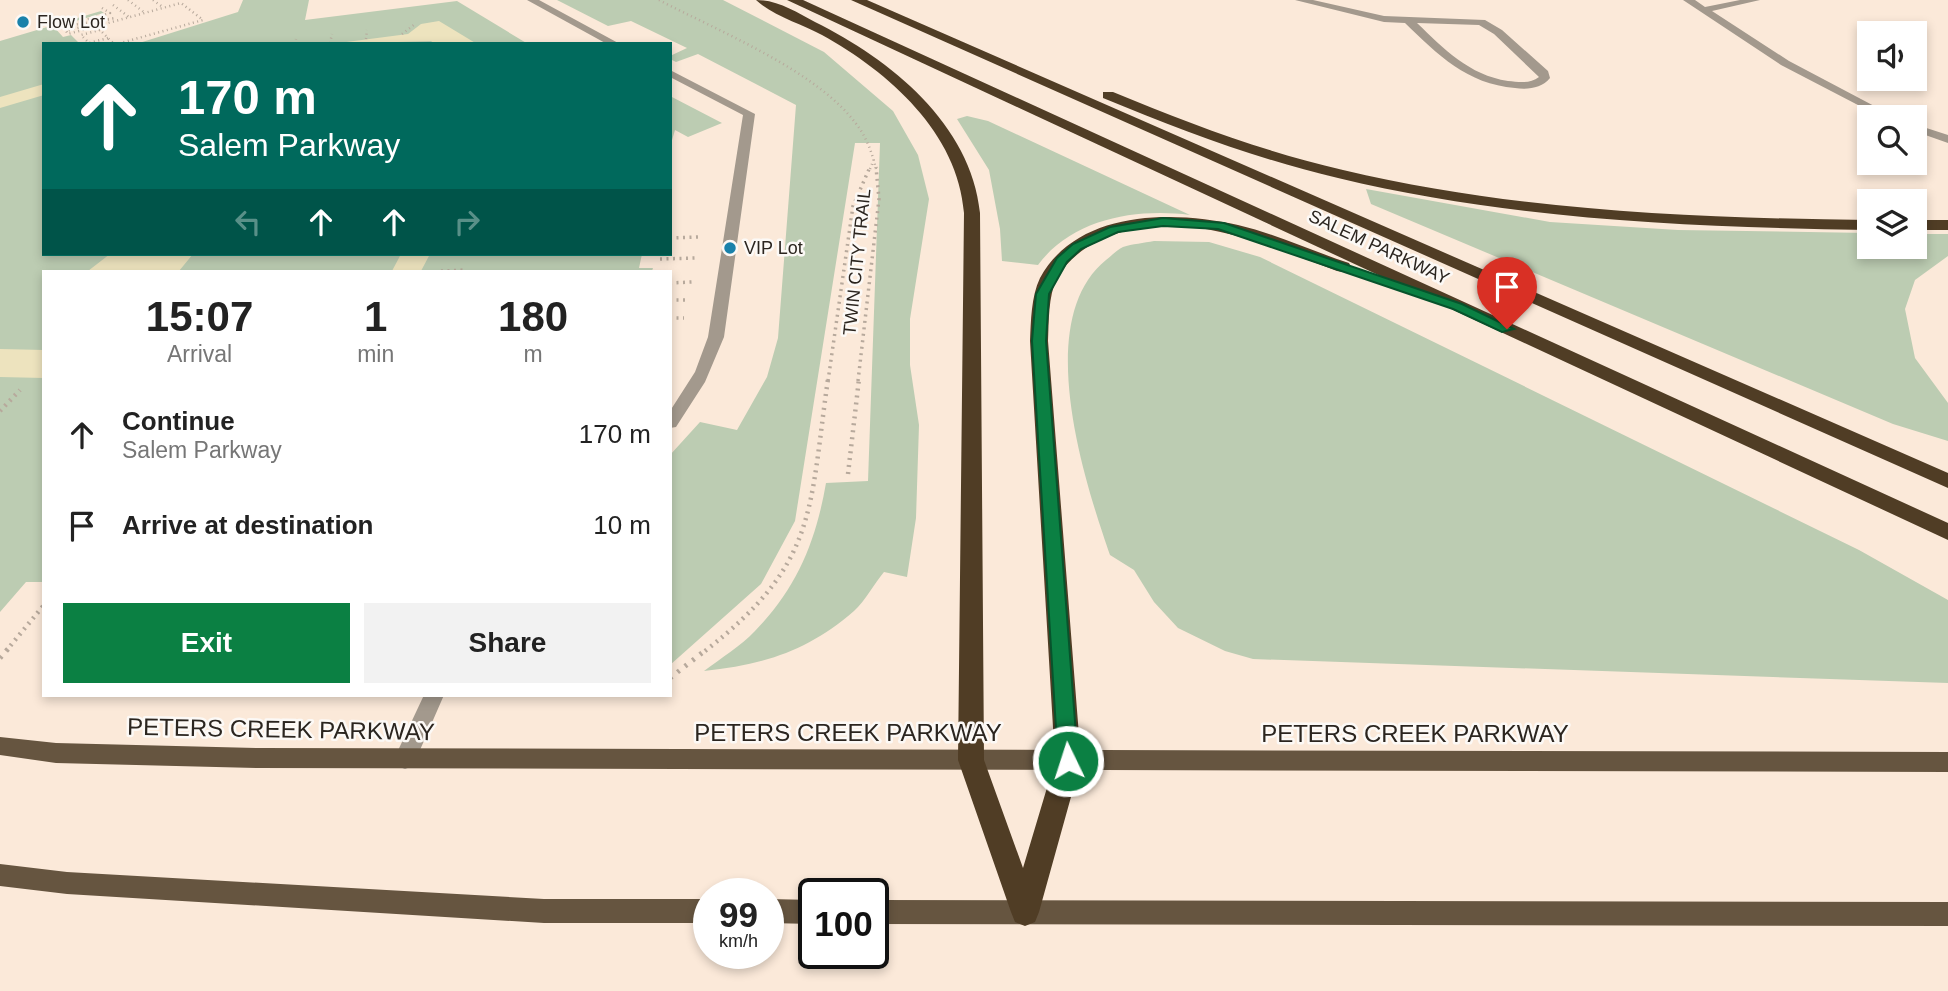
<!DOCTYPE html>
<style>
:root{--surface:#fff;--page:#f2f2f2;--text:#222;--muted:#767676;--accent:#0b8043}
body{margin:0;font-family:Arial,sans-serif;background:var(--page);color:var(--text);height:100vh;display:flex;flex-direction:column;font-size:26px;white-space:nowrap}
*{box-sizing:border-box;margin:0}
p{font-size:23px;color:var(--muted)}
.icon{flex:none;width:38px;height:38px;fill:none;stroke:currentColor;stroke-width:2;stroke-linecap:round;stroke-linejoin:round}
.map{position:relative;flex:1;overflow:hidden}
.details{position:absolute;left:42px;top:270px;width:630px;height:427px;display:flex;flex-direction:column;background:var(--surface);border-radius:0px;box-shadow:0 4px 10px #0003}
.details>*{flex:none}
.hud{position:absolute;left:42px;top:42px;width:630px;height:214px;border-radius:0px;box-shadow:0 4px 10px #0003;background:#00695c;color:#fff;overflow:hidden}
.fabs{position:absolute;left:1857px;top:21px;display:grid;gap:14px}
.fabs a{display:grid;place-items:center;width:70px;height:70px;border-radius:0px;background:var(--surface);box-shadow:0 4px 10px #0003;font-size:35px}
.speed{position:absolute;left:693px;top:878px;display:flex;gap:14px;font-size:35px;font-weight:700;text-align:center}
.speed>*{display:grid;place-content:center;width:91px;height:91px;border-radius:50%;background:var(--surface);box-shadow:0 4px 10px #0003;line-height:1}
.speed small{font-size:18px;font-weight:400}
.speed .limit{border:4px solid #111;border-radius:10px;background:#fff;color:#111}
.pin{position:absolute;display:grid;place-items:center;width:60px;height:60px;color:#fff;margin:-72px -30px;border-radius:50% 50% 50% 0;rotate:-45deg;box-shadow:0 0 7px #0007}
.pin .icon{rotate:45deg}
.me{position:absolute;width:77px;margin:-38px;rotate:356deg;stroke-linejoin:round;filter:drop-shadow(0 0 5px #0008)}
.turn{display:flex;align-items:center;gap:24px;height:147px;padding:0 21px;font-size:32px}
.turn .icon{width:91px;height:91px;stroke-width:2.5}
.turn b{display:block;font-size:49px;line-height:60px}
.lanes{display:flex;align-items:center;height:66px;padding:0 21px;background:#0003;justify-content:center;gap:35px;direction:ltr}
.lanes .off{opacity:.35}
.eta{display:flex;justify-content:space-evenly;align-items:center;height:119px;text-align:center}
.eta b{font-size:42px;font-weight:700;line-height:49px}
.cta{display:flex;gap:14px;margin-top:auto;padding:14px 21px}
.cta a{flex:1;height:80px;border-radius:0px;background:var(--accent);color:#fff;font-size:28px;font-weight:700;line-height:80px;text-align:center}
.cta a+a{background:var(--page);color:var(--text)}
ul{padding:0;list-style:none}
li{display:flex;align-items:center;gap:21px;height:91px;padding:0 21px}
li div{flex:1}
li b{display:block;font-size:26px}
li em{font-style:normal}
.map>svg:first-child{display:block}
</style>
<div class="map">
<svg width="1948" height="991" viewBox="0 0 1948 991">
<rect width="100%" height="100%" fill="#fbe9d9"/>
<path fill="#bcccb2" d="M 243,0 L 309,0 L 305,20 L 457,1 L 528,44 L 136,44 L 238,12 Z
M 557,0 L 723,0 L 824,52 L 893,111 L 918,155 L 929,199 L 910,319 L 910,365 L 919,425 L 916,518 L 907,577 L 884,572 C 874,584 865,601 854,611 C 808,651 763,665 704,671 C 721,658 741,646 755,631 C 797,588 816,541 826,483 L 868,481 L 880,143 L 855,143 L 795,521 L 761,584 L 670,665 L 670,455 L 700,422 L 737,430 L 767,377 L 778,338 L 796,105 L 698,54 L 676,62 L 670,59 L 670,56 L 687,48 L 631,21 L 608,26 Z
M 101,11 L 104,13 L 54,27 L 63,37 L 71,35 L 80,44 L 44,44 L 44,254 L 642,254 L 639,268 L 653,268 L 652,271 L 44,271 L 44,582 L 26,582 L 0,612 L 0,41 Z
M 670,96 L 722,123 L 688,137 L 675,130 L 670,147 Z
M 967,116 L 988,121 L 1190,215 C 1135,208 1072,219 1038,265 L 1002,261 L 1000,229 L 989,170 L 957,119 Z
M 1366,189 L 1550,222 L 1678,230 L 1869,233 L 1869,247 L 1914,247 L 1915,234 L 1948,234 L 1948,256 L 1915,280 L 1905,309 L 1915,358 L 1948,403 L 1948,441 L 1893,424 L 1371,204 Z
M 1154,241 L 1209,242 L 1260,257 L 1859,550 L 1948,600 L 1948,683 L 1253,659 L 1225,651 L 1178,628 L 1154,602 L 1134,570 L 1110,555 C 1084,480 1032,320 1106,260 C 1111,256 1117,250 1123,247 C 1132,244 1144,243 1154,241 Z"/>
<path fill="#ede3be" d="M 439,21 L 477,44 L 435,44 L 431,41 L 331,44 L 408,34 L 421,24 Z
M 44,84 L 44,95 L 0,108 L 0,97 Z
M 110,254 L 193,254 L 179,271 L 88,271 Z
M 401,254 L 430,254 L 421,271 L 392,271 Z
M 0,349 L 44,350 L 44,378 L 0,377 Z"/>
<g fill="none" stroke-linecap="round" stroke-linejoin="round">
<path stroke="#b7a99c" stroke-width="2.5" stroke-dasharray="1 3.5" stroke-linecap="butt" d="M 128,0 L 145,13
M 153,0 L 164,8
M 659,0 C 718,31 818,71 857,125 C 867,138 872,153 876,169
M 113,5 L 129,17
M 102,8 L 110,13 L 61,27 L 115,18 L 66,31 L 68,34 L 181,3 L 203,20 L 117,44
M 99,29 L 114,44
M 100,30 L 81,35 L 89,43 L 108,38
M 402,34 L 415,24
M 366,39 L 367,30
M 330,43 L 332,34
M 295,44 L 296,39
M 870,169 L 874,159"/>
<path stroke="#b7a99c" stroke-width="3.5" stroke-dasharray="2 4.5" stroke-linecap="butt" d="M 670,238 L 698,237
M 660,259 L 696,258
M 441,271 L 465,270
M 670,283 L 692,282
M 670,300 L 687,300
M 670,318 L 684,318
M 828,381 L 853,206 L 870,167
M 858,381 L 879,199 L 876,167"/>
<path stroke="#b7a99c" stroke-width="4.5" stroke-dasharray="2 5" stroke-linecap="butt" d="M 0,411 L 20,390
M 848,474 L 859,379
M 6,651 L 44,605
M 705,651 C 818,563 809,511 828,379"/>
<path stroke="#b7a99c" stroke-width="5" stroke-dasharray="2.5 7" stroke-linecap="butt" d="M 0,658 L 8,649
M 670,678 L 707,649"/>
<path fill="#a3998d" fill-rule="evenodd" d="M 527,0 L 539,0 L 620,44 L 607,44 Z
M 670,70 L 755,114 L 724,337 L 705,382 L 676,427 L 670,428 L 670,411 L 695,372 L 708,337 L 743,115 L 670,77 Z
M 424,695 L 444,695 L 413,766 L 405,769 L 397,766 L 394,759 Z"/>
<path fill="#a3998d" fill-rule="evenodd" d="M 1295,0 L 1313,0 L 1384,16 L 1485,20 L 1502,30 L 1548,71 L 1550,78 C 1542,88 1528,90 1515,88 C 1467,84 1438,55 1405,23 L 1384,22 ZM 1417,23 L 1479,25 L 1494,34 L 1539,77 C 1530,84 1519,82 1508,81 C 1469,75 1444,49 1417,23 Z
M 1683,0 L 1695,0 L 1705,7 L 1740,0 L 1760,0 L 1712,11 L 1789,61 L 1895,117 L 1881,117 L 1781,65 Z
M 1914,124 L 1948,135 L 1948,143 L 1914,131 Z"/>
<path fill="#665540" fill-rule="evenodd" d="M 0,737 L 56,743 L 257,748 L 1948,752 L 1948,772 L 257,768 L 56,763 L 0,755 Z
M 0,864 L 67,872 L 544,899 L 709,899 L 709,923 L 544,923 L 67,894 L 0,886 Z
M 768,899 L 814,900 L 814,924 L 768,923 Z
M 873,900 L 1948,902 L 1948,926 L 873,924 Z"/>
<path fill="#503d25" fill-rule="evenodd" d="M 756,0 C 778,0 796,12 815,22 C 890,59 971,124 980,213 L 984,760 L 1023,868 L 1055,761 L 1030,341 C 1031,321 1031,297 1040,278 C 1077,210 1172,210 1238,225 C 1276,234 1312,251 1349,263 L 1351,267 L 1343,272 L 1337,271 C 1263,244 1179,204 1100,240 C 1083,248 1067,261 1057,278 C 1048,297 1049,321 1048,341 L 1081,761 L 1039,912 L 1035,922 L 1025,926 L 1015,922 L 1011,912 L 958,760 L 964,213 C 958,133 889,72 822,35 C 802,24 773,16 756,0 Z
M 787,0 L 803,0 L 1948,523 L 1948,540 Z
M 851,0 L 867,0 L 1948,473 L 1948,488 Z
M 1103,92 L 1113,92 C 1188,123 1264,152 1343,170 C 1516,211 1693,218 1869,220 L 1869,230 C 1691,227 1512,220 1338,178 C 1257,159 1180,130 1103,98 Z
M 1914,220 L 1948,220 L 1948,230 L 1914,230 Z"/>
</g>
<path fill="#0b8043" stroke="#07532c" stroke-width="2" d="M 1163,218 L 1224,223 L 1462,304 L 1514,329 L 1502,332 L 1453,309 L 1218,229 L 1163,226 L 1118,232 L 1081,249 L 1067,262 L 1049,294 L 1046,341 L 1078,761 L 1075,767 L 1068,769 L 1061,767 L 1058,761 L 1032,341 L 1036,294 L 1057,258 L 1073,244 L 1110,227 Z"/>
<g fill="#1981aa" stroke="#fcf9f6" stroke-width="2.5">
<circle cx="23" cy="22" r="7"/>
<circle cx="730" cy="248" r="7"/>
</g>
<g text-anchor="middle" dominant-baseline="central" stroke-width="5" stroke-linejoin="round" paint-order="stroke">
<g font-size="18" fill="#2b251f" stroke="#fcf9f6" text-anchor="start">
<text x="37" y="22">Flow Lot</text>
<text x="744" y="248">VIP Lot</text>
</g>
<g font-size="18" fill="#2b251f" stroke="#fcf9f6">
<text transform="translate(1379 247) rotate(25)">SALEM PARKWAY</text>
<text transform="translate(857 262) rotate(-84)">TWIN CITY TRAIL</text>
</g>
<g font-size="24" fill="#2b251f" stroke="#fcf9f6">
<text transform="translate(281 729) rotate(1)">PETERS CREEK PARKWAY</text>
<text x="848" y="732">PETERS CREEK PARKWAY</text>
<text x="1415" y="733">PETERS CREEK PARKWAY</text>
</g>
</g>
</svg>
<div class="fabs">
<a><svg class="icon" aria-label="sound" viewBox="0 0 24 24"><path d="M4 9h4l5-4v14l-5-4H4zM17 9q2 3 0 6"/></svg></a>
<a><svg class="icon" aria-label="search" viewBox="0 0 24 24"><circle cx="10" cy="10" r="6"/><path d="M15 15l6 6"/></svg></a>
<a><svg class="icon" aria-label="layers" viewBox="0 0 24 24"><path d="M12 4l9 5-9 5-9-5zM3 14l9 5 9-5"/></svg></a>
</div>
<div class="speed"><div>99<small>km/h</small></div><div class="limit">100</div></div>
<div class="pin" style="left:1507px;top:329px;background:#d93025"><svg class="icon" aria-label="arrive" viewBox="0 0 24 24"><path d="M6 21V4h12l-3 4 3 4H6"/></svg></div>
<svg class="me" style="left:1068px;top:761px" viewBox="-20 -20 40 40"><circle r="17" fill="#0b8043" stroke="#fff" stroke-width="3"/><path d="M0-11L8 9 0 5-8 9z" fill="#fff"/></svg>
<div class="hud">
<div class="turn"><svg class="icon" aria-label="ahead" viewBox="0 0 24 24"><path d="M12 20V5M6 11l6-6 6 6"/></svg><div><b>170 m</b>Salem Parkway</div></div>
<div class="lanes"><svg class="icon off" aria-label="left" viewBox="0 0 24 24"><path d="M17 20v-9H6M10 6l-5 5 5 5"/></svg><svg class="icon" aria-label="ahead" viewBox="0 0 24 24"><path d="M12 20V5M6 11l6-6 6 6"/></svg><svg class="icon" aria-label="ahead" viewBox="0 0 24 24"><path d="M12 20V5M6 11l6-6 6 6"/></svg><svg class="icon off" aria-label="right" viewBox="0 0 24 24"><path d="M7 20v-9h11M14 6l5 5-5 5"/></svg></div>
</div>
<section class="details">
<div class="eta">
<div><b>15:07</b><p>Arrival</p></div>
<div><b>1</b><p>min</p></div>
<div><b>180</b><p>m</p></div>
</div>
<ul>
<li><svg class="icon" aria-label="ahead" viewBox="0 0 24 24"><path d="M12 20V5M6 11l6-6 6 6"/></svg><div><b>Continue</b><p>Salem Parkway</p></div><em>170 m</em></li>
<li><svg class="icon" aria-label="arrive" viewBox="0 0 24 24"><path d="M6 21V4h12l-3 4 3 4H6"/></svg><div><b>Arrive at destination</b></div><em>10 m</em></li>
</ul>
<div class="cta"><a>Exit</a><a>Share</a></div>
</section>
</div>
